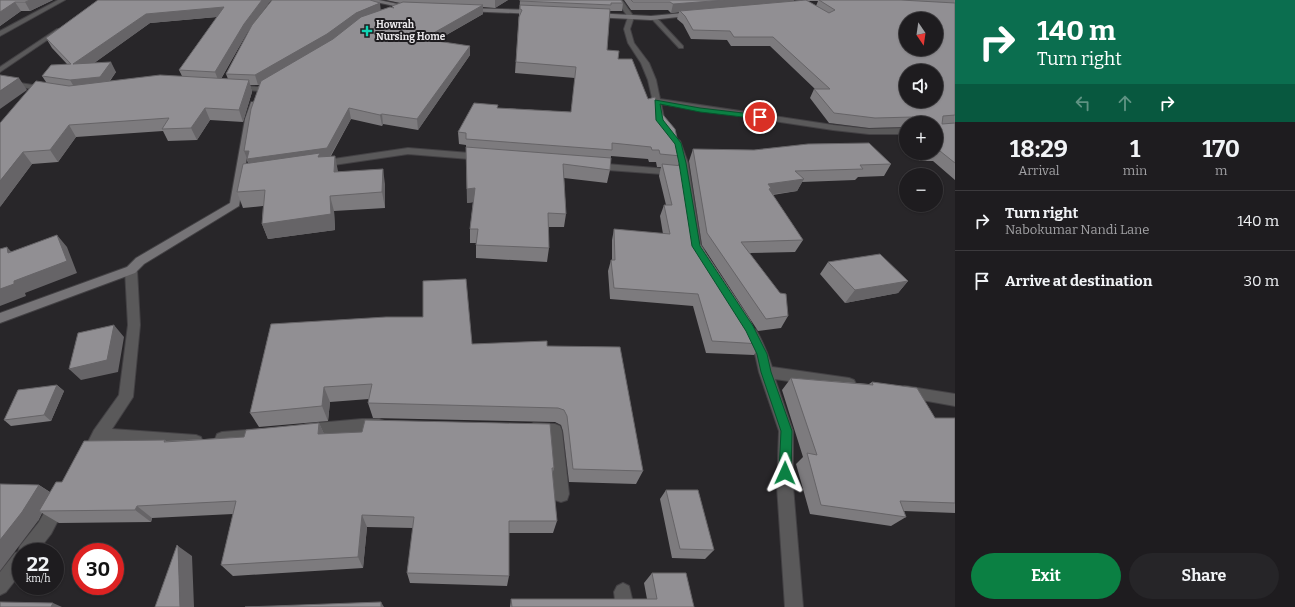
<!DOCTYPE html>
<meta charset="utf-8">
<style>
:root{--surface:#1e1c1f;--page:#262528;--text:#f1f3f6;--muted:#a1a1a4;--line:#3c3a3d;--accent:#0b8043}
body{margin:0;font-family:Bitter,serif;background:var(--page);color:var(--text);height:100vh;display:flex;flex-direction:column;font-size:15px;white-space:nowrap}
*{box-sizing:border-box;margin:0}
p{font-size:13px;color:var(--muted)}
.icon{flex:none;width:22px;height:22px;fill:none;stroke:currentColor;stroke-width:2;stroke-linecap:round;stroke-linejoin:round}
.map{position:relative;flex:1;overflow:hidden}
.drawer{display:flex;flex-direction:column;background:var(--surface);width:340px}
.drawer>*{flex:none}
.banner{background:#0b6e4f;color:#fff;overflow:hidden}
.needle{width:26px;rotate:167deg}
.tools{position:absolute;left:899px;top:12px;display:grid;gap:8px}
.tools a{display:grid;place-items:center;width:44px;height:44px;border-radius:50%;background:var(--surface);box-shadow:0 1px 3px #0004,0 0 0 1px var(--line);font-size:20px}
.speed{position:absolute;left:12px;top:543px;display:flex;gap:8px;font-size:20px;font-weight:700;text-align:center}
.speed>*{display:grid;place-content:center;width:52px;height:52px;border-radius:50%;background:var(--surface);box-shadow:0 1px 3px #0004,0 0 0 1px var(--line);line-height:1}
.speed small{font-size:10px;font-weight:400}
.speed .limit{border:6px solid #d22;background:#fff;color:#111}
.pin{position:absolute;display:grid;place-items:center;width:34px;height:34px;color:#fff;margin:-17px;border:2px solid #fff;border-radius:50%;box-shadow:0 1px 4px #0007}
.me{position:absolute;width:44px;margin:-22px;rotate:1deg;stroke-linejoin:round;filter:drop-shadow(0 0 3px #0008)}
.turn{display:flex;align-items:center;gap:14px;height:84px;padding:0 16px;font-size:18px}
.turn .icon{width:52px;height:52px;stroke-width:2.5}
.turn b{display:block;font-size:28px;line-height:34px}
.lanes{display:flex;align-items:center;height:38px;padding:0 16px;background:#0003;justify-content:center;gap:20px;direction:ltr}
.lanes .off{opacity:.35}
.eta{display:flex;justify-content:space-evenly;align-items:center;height:68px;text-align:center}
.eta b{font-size:24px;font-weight:700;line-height:28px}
.cta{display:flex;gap:8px;margin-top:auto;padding:8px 16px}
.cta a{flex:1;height:46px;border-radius:24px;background:var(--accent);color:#fff;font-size:16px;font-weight:700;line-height:46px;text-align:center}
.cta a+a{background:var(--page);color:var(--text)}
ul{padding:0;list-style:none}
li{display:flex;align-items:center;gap:12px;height:60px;padding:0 16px;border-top:1px solid var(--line)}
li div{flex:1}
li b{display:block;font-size:15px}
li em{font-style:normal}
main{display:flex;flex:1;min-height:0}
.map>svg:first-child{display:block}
</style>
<main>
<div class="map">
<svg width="955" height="607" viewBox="0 0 955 607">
<rect width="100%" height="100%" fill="#282629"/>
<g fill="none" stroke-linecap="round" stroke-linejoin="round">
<defs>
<path id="street" d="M 58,0 L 65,0 L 0,36 L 0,31 Z
M 616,0 L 622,0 L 634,17 L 630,29 L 634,43 L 649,63 L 656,80 L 660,99 L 833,125 L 869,129 L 906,128 L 906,134 L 869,134 L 833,130 L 661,104 L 665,122 L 664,124 L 658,124 L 648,80 L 641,63 L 628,43 L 624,29 L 628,17 Z
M 651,16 L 655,16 L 683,46 L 683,48 L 679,48 L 651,18 Z
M 57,29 L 62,30 L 0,72 L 0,67 Z
M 0,80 L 46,87 L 50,89 L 46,91 L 0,84 Z
M 232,85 L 259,87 L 263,89 L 259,91 L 235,89 L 232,89 Z
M 676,138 L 680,141 L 688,163 L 701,245 L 704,250 L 703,253 C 696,254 694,251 691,246 L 680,173 L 676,175 L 594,169 L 589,166 L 594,163 L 680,170 L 672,141 Z
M 408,148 L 482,154 L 487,157 L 482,160 L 408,154 L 320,167 L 315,164 L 320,161 Z
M 131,266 L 135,267 L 137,270 L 140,325 L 133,397 L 112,429 L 196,435 L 201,437 L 203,442 L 201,447 L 196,449 L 103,442 L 101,445 L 96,447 L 91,445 L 89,440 L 94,430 L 119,395 L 128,325 L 125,270 L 127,267 Z
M 752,328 L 756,330 C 763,342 768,354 772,367 L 849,378 L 854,380 L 856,384 L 854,388 L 849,390 L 775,379 L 793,431 L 793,486 L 803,607 L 785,607 L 777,486 L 779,431 L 759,372 L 755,354 L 746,333 L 748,330 Z
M 905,386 L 955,394 L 955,406 L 900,396 L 898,392 L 900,388 Z
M 362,419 L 379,419 L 384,421 L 386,426 L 384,431 L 379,433 L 306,438 L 301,436 L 299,431 L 301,426 L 306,424 Z
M 534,423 L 555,424 L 560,426 L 562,431 L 569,494 L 567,500 L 561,502 L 555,500 L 553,494 L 548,437 L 534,437 L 529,435 L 527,430 L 529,425 Z
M 260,429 L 265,431 L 267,436 L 265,441 L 260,443 L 222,446 L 217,444 L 215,439 L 217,434 L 222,432 Z
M 58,497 L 64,499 L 66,505 L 51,534 L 37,552 L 21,552 L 21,573 L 6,592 L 0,595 L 0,572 L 15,553 L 18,552 L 20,546 L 39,522 L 52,499 Z
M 623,583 L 629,586 L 634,607 L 616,607 L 614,592 L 617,586 Z"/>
<path id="secondary" d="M 366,0 L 379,0 L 412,7 L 409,9 Z
M 467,8 L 535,10 L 538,12 L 535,14 L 465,11 L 465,9 Z
M 694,12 L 696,13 L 696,15 L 651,20 L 593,17 L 590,15 L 593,13 L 651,16 Z
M 251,102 L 254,102 L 258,104 L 253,119 L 239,206 L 144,264 L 135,273 L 0,323 L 0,313 L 127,267 L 136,258 L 230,203 L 245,119 Z"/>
</defs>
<use href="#street" stroke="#434144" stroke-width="2"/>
<use href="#secondary" stroke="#434144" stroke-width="2"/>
<use href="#street" fill="#5a595a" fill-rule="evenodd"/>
<use href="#secondary" fill="#767477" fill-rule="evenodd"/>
</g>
<path fill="#7d7b7e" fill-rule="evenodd" d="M 0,0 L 53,0 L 30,11 L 21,11 L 0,26 Z
M 98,0 L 271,0 L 252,25 L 380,10 L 393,7 L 392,6 L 400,3 L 386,0 L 508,0 L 495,8 L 483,7 L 483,14 L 436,41 L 470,46 L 470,55 L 418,130 L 383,124 L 382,126 L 351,119 L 331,156 L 338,172 L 385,184 L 385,208 L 334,211 L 335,230 L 268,239 L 262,224 L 263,206 L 243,208 L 237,192 L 248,163 L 244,151 L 259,85 L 250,85 L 252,92 L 243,122 L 210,120 L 197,140 L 168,141 L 163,131 L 76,137 L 58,162 L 32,164 L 0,207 L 46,82 L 42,76 L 67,64 L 52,48 L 46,38 ZM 217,17 L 179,70 L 182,76 L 110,81 L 116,72 L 94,63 L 150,23 ZM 252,25 L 226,74 L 228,79 L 221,79 L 247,33 Z
M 520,0 L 623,3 L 622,11 L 610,11 L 607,50 L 618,59 L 648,99 L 658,109 L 681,156 L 678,166 L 694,235 L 761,344 L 754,355 L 706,353 L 693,306 L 610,299 L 608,271 L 611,260 L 612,260 L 612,240 L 614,229 L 663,234 L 660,216 L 664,205 L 666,205 L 659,176 L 661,167 L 657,167 L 656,162 L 649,162 L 648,159 L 611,156 L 610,170 L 607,183 L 564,178 L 566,214 L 564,227 L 549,227 L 549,248 L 547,262 L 476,258 L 476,243 L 470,243 L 470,229 L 473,202 L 467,203 L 466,145 L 459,144 L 458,132 L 498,108 L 571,112 L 575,78 L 515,73 Z
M 624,0 L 794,0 L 793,1 L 803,1 L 802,0 L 955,0 L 955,180 L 933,161 L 919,161 L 919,153 L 936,153 L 936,123 L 906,123 L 906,127 L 869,128 L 829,123 L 810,98 L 814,89 L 815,89 L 770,46 L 731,46 L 727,40 L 691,39 L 683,24 L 677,19 L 679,12 L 671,13 L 668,10 L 631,10 ZM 808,1 L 818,1 L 816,6 Z
M 693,149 L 891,164 L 884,176 L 858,177 L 855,180 L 802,182 L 797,191 L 773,195 L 803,240 L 795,252 L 750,253 L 788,316 L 781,328 L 758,331 L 702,245 L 689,161 Z
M 828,262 L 908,281 L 898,293 L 845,303 L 820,274 Z
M 271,324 L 472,344 L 547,346 L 643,471 L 636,484 L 569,482 L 563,431 L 561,425 L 555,422 L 373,418 L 368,403 L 369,399 L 330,402 L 328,421 L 259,427 L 250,413 Z
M 791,378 L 869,384 L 872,382 L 935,418 L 955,418 L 955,513 L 904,511 L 906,517 L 891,526 L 810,514 L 796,464 L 803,457 L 782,390 Z
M 57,385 L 64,391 L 51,421 L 11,426 L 4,420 Z
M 319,423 L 324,434 L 554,468 L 552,475 L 557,521 L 553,533 L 509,533 L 509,576 L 507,586 L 410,583 L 407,573 L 413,528 L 367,527 L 363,568 L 233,576 L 221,565 L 233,514 L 152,518 L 151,522 L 59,523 L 42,513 L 38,521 L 39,485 L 50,492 L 62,482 L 165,440 L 166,441 L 244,437 Z
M 666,490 L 714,550 L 705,559 L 672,558 L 660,499 Z
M 652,573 L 694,607 L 510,607 L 511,599 L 647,599 L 644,583 Z"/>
<path fill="#666467" d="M 30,0 L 53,0 L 30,11 L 25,2 Z
M 262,0 L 271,0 L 247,33 L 219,82 L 215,72 L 244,24 Z
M 495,0 L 508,0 L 495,8 Z
M 725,0 L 794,0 L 793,2 L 680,11 L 679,12 L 671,13 L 673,4 Z
M 15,2 L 21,11 L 0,26 L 0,12 Z
M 380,3 L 381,12 L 329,44 L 258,85 L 255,75 L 356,13 Z
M 483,5 L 483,14 L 423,48 L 423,39 Z
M 224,7 L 227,16 L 150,23 L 79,74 L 73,64 L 146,14 Z
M 470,46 L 470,55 L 418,130 L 417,119 Z
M 111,62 L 116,72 L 105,87 L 76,90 L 70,80 Z
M 19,78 L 27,90 L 0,109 L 0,91 Z
M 249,80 L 252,92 L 243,122 L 239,110 Z
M 205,108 L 210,120 L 197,140 L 191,128 Z
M 349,108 L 351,119 L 329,158 L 251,170 L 244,151 Z
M 382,114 L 383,124 L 382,126 L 380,115 Z
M 69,125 L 76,137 L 58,162 L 50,150 Z
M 23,152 L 32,164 L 0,207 L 0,181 Z
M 335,156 L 338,171 L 338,187 L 334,172 Z
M 383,169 L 385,184 L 385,208 L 382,192 Z
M 804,179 L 797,191 L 767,195 L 771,188 L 768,184 Z
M 475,188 L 475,202 L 467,203 L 467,189 Z
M 330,196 L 334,211 L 335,230 L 268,239 L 262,224 Z
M 57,235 L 67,247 L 77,273 L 25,293 L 26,296 L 0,306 L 0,289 Z
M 7,247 L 18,259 L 8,253 Z
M 908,281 L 898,293 L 845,303 L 855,290 Z
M 114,325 L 124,337 L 118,372 L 81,380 L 69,369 Z
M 57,385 L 64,391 L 51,421 L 44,415 Z
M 324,387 L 330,402 L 328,421 L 322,406 Z
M 319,423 L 326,438 L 318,434 Z
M 39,485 L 54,495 L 39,511 L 42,513 L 38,521 L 0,571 L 0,540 Z
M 137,506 L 152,518 L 151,522 L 135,510 Z
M 362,515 L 367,527 L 363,568 L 358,557 Z
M 178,546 L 192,556 L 194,607 L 180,607 Z
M 381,602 L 384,607 L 381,607 Z
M 53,603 L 62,607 L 51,607 Z"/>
<path fill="#918f93" stroke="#666467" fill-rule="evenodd" d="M 0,0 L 30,0 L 25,2 L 15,2 L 0,12 Z
M 98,0 L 262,0 L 244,24 L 215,72 L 179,70 L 224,7 L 146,14 L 73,64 L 111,62 L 100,77 L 70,80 L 42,76 L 51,65 L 71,64 L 46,38 Z
M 272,0 L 370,0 L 380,3 L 356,13 L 327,34 L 255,75 L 226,74 L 252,25 Z
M 520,0 L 621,0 L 623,3 L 611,3 L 611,5 L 520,1 Z
M 631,0 L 725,0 L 673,4 L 670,2 L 633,2 Z
M 806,0 L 829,13 L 835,10 L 819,0 L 901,0 L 955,3 L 955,115 L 943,116 L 942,124 L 955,123 L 955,163 L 940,151 L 936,151 L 936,123 L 914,123 L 913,117 L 875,118 L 834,113 L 814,89 L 830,89 L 773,37 L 734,37 L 730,31 L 693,30 L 685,16 L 680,11 ZM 906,19 L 936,19 L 936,49 L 906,49 ZM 906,71 L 936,71 L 936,101 L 906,101 Z
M 403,2 L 483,5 L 423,39 L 470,46 L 417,119 L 382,114 L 380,115 L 349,108 L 327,148 L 247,159 L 249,151 L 244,151 L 251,109 L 261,81 L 333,39 L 361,17 L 390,7 L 394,8 L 392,6 Z
M 520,5 L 610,9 L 607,50 L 619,51 L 618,59 L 632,59 L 648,99 L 655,97 L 658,109 L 675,129 L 681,156 L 660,154 L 659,150 L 652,150 L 651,147 L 612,143 L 612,150 L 466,139 L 466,133 L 458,132 L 474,103 L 498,105 L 497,108 L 571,112 L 576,67 L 516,62 L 519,17 L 522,10 L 520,9 Z
M 0,75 L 19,78 L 0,91 Z
M 160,75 L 249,80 L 239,110 L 205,108 L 191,128 L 162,129 L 169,118 L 69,125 L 50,150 L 23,152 L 0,181 L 0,123 L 36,81 L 69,86 Z
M 869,143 L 891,164 L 860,165 L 863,169 L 795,171 L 804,179 L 768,184 L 771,188 L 769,189 L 803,240 L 741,242 L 780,293 L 786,294 L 788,316 L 766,319 L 707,233 L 693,149 L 754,150 L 808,144 Z
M 466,147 L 611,158 L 610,170 L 563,164 L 566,214 L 548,213 L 549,248 L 476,245 L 478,229 L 470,229 L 475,188 L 467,189 Z
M 320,153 L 318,157 L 335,156 L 334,172 L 383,169 L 382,192 L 330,196 L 331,214 L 262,224 L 265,190 L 237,192 L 243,164 Z
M 662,164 L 683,166 L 694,235 L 750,320 L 761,344 L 712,341 L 698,294 L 614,288 L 611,260 L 615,260 L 614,229 L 670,234 L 664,205 L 672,205 Z
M 57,235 L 67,261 L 14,281 L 14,284 L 0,289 L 0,249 L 7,247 L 8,253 Z
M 880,254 L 908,281 L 855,290 L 828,262 Z
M 466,279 L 472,344 L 547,341 L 547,346 L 620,347 L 643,471 L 573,469 L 567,416 L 564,410 L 558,408 L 368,403 L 372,384 L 324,387 L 322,406 L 250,413 L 271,324 L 386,317 L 423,317 L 423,281 Z
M 114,325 L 107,360 L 69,369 L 78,333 Z
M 791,378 L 873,385 L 872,382 L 917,388 L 935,418 L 955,418 L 955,503 L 900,501 L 906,517 L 821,505 L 807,453 L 817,455 Z
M 57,385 L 44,415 L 4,420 L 18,390 Z
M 365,420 L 550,424 L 554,468 L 552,468 L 557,521 L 509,521 L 509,576 L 407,573 L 414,517 L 362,515 L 358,557 L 221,565 L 236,501 L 137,506 L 135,510 L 39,511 L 56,482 L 62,482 L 84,441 L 165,440 L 164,442 L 244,437 L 246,430 L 319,423 L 318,434 L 362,432 Z
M 0,484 L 39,485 L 22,512 L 0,540 Z
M 666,490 L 698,490 L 714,550 L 680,549 Z
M 177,545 L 178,546 L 180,607 L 155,607 Z
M 652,573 L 686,573 L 694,607 L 512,607 L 511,599 L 657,599 Z
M 0,602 L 53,603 L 51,607 L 0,607 Z
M 381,602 L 381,607 L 245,607 Z"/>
<path fill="#0b8043" stroke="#07532c" d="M 655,100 L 700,108 L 760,115 L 763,117 L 760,119 L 700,112 L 660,104 L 663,120 L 681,143 L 686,163 L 700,246 L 753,326 L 767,354 L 771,372 L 792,431 L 791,473 L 789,477 L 785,478 L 781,477 L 779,473 L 781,431 L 761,372 L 757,354 L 746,331 L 692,246 L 679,163 L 675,144 L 656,120 Z"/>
<path fill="#11d5b4" stroke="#1e1c1f" stroke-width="1.5" d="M365 25h4v4h4v4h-4v4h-4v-4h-4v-4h4z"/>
<g text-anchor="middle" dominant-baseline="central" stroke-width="4" stroke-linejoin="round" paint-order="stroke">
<g font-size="10" font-weight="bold" fill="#e9e7ea" stroke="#1e1c1f" text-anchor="start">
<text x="376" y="25">Howrah<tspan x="376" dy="12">Nursing Home</tspan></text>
</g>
</g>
</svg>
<div class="tools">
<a><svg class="needle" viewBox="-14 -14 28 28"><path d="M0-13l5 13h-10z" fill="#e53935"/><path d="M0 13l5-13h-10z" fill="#a1a1a4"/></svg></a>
<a><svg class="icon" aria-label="sound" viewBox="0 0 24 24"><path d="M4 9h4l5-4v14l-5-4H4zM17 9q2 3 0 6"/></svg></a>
<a>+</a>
<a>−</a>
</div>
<div class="speed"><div>22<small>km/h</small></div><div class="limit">30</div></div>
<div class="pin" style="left:760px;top:117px;background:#d93025"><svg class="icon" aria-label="arrive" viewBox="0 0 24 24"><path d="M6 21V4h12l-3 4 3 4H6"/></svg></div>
<svg class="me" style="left:785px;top:473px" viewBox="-20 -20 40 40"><path d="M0-17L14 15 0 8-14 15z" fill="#0b8043" stroke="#fff" stroke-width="4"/></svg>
</div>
<section class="drawer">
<div class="banner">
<div class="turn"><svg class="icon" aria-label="right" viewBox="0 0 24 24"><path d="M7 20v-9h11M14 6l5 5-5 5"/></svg><div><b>140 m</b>Turn right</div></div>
<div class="lanes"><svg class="icon off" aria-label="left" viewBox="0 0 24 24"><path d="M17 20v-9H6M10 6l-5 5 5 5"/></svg><svg class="icon off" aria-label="ahead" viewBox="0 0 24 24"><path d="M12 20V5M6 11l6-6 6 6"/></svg><svg class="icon" aria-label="right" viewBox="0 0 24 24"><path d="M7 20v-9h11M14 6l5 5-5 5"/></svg></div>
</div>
<div class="eta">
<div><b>18:29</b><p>Arrival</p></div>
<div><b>1</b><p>min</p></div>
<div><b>170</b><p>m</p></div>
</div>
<ul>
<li><svg class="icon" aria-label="right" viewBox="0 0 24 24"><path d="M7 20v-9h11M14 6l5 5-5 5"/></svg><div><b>Turn right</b><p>Nabokumar Nandi Lane</p></div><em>140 m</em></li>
<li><svg class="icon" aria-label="arrive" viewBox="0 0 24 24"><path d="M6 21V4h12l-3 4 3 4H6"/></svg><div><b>Arrive at destination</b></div><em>30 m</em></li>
</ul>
<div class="cta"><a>Exit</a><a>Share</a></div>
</section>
</main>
